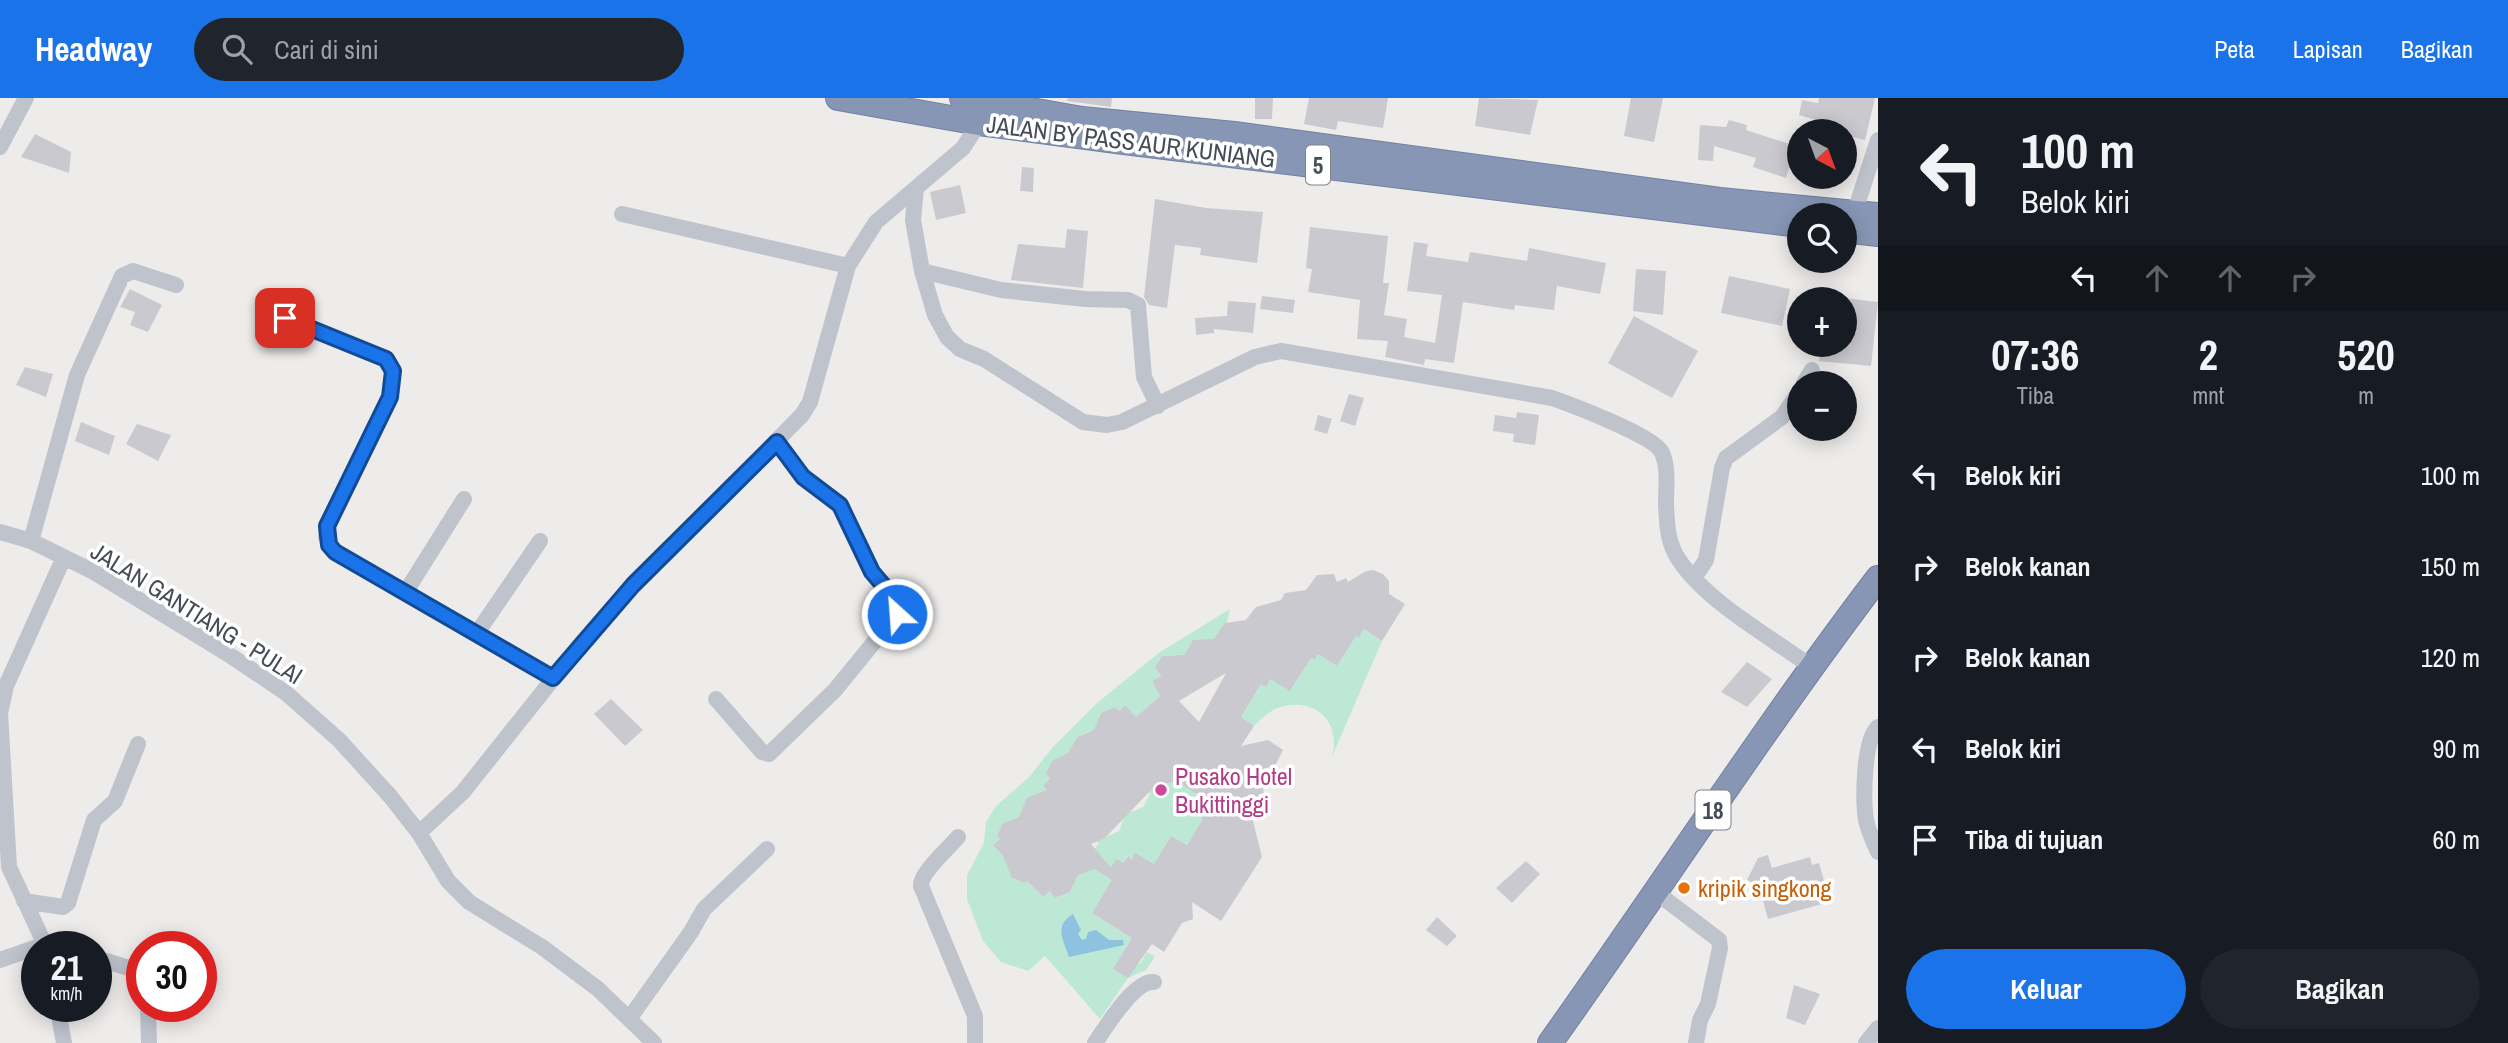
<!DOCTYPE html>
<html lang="id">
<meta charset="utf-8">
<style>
:root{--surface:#171b24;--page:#20242c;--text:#f1f3f6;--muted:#9ea1a6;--accent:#1a73e8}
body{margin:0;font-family:"Archivo Narrow",sans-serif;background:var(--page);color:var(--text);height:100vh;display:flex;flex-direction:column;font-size:26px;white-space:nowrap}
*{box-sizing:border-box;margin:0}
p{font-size:23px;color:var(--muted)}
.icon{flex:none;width:38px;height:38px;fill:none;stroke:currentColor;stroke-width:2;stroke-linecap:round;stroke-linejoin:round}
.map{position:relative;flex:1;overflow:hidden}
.side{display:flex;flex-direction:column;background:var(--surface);width:630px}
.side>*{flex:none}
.guide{background:#171b24;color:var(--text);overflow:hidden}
.needle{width:46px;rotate:139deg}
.controls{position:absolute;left:1787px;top:21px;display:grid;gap:14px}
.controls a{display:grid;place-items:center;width:70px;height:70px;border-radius:50%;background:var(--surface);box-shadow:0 4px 18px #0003;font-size:35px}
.speed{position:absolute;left:21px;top:833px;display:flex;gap:14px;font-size:35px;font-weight:700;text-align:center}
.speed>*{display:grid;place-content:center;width:91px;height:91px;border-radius:50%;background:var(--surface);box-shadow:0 4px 18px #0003;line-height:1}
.speed small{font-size:18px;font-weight:400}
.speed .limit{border:10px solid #d22;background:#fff;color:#111}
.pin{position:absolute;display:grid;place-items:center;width:60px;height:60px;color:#fff;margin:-30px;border-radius:14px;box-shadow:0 4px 10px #0006}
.me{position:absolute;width:77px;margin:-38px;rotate:334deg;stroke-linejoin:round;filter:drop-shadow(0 0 5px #0008)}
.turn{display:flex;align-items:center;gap:24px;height:147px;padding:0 28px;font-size:32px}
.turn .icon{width:91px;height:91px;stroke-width:2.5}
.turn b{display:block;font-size:49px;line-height:60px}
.lanes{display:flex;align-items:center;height:66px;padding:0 28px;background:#0003;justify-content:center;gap:35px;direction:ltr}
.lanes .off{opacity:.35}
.eta{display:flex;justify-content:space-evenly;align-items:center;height:119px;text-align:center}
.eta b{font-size:42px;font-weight:700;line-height:49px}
.cta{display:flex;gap:14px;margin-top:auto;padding:14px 28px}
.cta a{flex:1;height:80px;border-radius:42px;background:var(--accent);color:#fff;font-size:28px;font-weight:700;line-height:80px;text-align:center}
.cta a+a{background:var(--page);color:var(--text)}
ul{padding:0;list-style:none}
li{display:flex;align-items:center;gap:21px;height:91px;padding:0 28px}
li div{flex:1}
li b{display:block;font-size:26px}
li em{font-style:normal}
header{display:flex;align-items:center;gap:42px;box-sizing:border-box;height:98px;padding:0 35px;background:var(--accent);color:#fff}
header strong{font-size:33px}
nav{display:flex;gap:38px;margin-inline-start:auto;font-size:24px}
.search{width:490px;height:63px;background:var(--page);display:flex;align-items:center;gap:18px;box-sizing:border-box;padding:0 24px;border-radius:38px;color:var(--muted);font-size:26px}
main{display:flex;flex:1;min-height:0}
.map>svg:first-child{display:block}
</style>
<header>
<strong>Headway</strong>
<div class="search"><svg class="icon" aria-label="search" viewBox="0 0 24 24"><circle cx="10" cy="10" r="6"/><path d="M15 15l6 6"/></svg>Cari di sini</div>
<nav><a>Peta</a><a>Lapisan</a><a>Bagikan</a></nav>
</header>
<main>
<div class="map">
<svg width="1878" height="945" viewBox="0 0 1878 945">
<rect width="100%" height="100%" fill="#eeeceb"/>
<path fill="#bde8d5" d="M 1230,511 L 1222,545 L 1209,542 L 1193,542 L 1186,554 L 1190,561 L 1182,565 L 1177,557 L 1162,558 L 1155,569 L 1161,578 L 1152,583 L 1160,598 L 1136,619 L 1125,607 L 1119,613 L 1115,609 L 1101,615 L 1096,627 L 1099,631 L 1093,637 L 1090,633 L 1077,639 L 1070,651 L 1074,656 L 1046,676 L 1050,680 L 1043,688 L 1048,694 L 1026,719 L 1002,726 L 997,738 L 1000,741 L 993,747 L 1009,764 L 1012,780 L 1025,785 L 1027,783 L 1043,799 L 1050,793 L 1056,800 L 1070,794 L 1076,781 L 1069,775 L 1099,746 L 1091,738 L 1098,731 L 1106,739 L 1119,733 L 1124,720 L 1118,714 L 1124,708 L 1131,714 L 1143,709 L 1150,696 L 1143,689 L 1149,683 L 1155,689 L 1169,685 L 1175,671 L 1180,686 L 1191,693 L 1195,690 L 1202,722 L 1187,747 L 1171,738 L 1161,754 L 1170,776 L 1127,758 L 1092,815 L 1132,840 L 1137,865 L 1140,866 L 1147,854 L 1153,857 L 1154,860 L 1146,872 L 1128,880 L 1100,921 L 1045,858 L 1028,873 L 1001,864 L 983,843 L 967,801 L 967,777 L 984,745 L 986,724 L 996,708 L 1029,679 L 1053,649 L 1097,605 L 1160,554 Z
M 1364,531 L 1382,543 L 1331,661 C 1343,627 1317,598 1281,609 C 1270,612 1262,620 1254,628 L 1241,619 L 1261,586 L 1266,588 L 1270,581 L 1290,593 L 1311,560 L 1315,562 L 1318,556 L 1337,568 L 1356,538 L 1359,540 Z"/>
<path fill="#8fc2e0" d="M 1073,816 L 1081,832 L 1078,836 L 1082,842 L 1086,841 L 1088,834 L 1096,832 L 1109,842 L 1123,842 L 1124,847 L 1069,859 C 1064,843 1053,828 1073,816 Z"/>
<path fill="#c9c9cf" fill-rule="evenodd" d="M 1068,0 L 1112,0 L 1111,9 L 1067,3 Z
M 1255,0 L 1273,0 L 1272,21 L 1255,21 Z
M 1309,0 L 1388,0 L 1383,30 L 1338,23 L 1336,32 L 1304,26 Z
M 1479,0 L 1538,2 L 1530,37 L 1475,28 Z
M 1631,0 L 1663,0 L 1654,44 L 1624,38 Z
M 1819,0 L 1875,0 L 1865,42 L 1844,37 L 1843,30 L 1799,17 L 1802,2 L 1818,5 Z
M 1729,22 L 1747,27 L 1746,32 L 1796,48 L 1786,80 L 1753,69 L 1756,60 L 1714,48 L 1713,63 L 1698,62 L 1700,27 L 1726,29 Z
M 35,36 L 71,54 L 69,75 L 21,59 Z
M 1022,69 L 1034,70 L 1033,94 L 1020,93 Z
M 960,87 L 966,115 L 936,122 L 930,94 Z
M 1155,101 L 1206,110 L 1263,114 L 1257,165 L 1200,157 L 1201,150 L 1175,147 L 1167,210 L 1149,207 L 1144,199 Z
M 1310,129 L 1388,138 L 1383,185 L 1389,185 L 1384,217 L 1407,221 L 1404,239 L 1435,245 L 1442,197 L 1407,193 L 1414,144 L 1428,146 L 1426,158 L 1468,164 L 1470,154 L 1527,163 L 1529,150 L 1606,165 L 1600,196 L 1557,188 L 1554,212 L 1515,207 L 1514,212 L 1463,204 L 1454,265 L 1425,261 L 1424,267 L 1385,259 L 1388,243 L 1357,241 L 1360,202 L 1308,194 L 1312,171 L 1306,170 Z
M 1067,131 L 1088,133 L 1083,190 L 1011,182 L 1018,146 L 1065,150 Z
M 1636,171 L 1666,173 L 1663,217 L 1633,213 Z
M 1729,178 L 1790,191 L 1782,228 L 1721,215 Z
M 130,191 L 162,207 L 148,234 L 130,227 L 135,214 L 120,209 Z
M 1262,198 L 1295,202 L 1293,215 L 1260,211 Z
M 1844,200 L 1878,204 L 1871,268 L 1819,263 L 1821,247 L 1844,247 Z
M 1228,203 L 1256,205 L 1253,235 L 1214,231 L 1214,235 L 1196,237 L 1195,220 L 1227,218 Z
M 1634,218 L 1698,253 L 1672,300 L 1608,265 Z
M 25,269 L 53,276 L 46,299 L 16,287 Z
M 1349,296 L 1364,300 L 1355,328 L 1340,323 Z
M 1517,314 L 1539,317 L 1535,347 L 1513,344 L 1514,336 L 1493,333 L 1495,317 L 1516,320 Z
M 1318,317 L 1332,321 L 1327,336 L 1314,332 Z
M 81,324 L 115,338 L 109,357 L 75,343 Z
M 137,326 L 171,337 L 158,363 L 126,346 Z
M 1373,472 L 1383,476 L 1389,483 L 1389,496 L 1405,506 L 1382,543 L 1364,531 L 1359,540 L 1356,538 L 1337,568 L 1318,556 L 1315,562 L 1311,560 L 1290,593 L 1270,581 L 1266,589 L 1261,586 L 1241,619 L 1254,628 L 1241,648 L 1268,642 L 1283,652 L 1275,668 L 1259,672 L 1264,695 L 1259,696 L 1264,712 L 1251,715 L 1262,759 L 1221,823 L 1192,804 L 1193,821 L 1182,825 L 1164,854 L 1152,846 L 1128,880 L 1113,871 L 1132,840 L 1092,815 L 1112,782 L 1095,771 L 1078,777 L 1070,794 L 1055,800 L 1050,793 L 1043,799 L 1027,783 L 1025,785 L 1012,780 L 1003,758 L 993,747 L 1000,741 L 997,738 L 1002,726 L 1019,719 L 1027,700 L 1047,692 L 1043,688 L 1050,680 L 1046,676 L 1052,663 L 1068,655 L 1077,639 L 1094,632 L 1101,615 L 1115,609 L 1119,613 L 1125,607 L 1136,619 L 1160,598 L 1152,583 L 1161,578 L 1155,569 L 1162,558 L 1184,557 L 1193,542 L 1214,541 L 1225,525 L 1246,522 L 1256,509 L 1281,502 L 1285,495 L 1306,492 L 1317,477 L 1334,476 L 1337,484 L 1346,480 L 1348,484 L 1366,473 ZM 1226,575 L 1199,624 L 1179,603 ZM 1175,683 L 1197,696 L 1202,722 L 1187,747 L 1171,738 L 1154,766 L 1135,755 L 1132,761 L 1128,758 L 1123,765 L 1116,761 L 1111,770 L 1091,746 L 1105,740 L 1153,690 Z
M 1747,564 L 1772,581 L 1747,609 L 1721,594 Z
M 611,601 L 643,632 L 625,648 L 594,616 Z
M 1768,757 L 1772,770 L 1810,759 L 1812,767 L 1819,765 L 1828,797 L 1820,799 L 1822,806 L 1768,821 L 1759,788 L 1747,782 L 1758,760 Z
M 1526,763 L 1540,776 L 1512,805 L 1496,790 Z
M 1437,819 L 1457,838 L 1447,848 L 1426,832 Z
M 1794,887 L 1820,896 L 1805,927 L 1786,920 Z"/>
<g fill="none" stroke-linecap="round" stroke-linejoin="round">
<defs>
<path id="highway" d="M 838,0 L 979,25 L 1124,44 L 1799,127
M 962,0 L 1082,21 L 1234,36 L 1720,102 L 1878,117
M 1844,132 L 1878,136
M 1550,945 C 1660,791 1763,631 1878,480"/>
</defs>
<use href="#highway" stroke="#7381a1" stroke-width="26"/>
<path stroke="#bec3cc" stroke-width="16" d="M 0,49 L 26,0
M 916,90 L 913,122 L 922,173 L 935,217 L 947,239 L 960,251 L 984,261 L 1083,324 L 1107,327 L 1122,324 L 1255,259 L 1281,253 L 1552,300 C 1572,307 1651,337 1661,353 C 1669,367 1666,390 1666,406 C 1667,426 1667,444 1679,462 C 1707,504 1769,538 1810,568
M 1855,113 L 1878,42
M 622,116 L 848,168
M 922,173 L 1001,192 L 1085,201 L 1128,202 L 1138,207 L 1144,279 L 1158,308
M 285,220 L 386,261 L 393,273 L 390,299 L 327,428 L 326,439 L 335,454 L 553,580
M 1804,285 L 1812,272
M 0,434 L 31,443 L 92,473 L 231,558 L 286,595 L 339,642 L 390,698 L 419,735 L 448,783 L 469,804 L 542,849 L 598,891 L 654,945
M 31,443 L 77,277 L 122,178 L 133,173 L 176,187
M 1694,480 L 1706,462 L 1722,370 L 1726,360 L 1782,319 L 1799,294
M 405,495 L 464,401
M 477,535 L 540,443
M 716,601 L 762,654 L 769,656 L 835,592 L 897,516 L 895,501 L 872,474 L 840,407 L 803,379 L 777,344
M 1878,629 C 1863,642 1863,703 1866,722 C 1868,733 1874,744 1878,754
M 419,735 L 463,694 L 584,542 L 633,487 L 802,317 L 810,304 L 848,168 L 876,124 L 963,50 L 979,25
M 958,739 C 948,751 920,775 921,788 L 975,918 L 975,945
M 1657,795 L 1719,842 L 1720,850 L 1708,906 L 1700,922 L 1696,945
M 24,803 L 63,809 L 68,805 L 94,722 L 115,703 L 138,646
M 46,849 L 9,769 L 0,615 L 6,588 L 64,459
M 96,860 L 142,874
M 0,862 L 37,849
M 57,908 L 64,945
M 148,908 L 149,945
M 629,921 L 691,834 L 704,811 L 767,751
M 1095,945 C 1106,929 1134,882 1154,884
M 1866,945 L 1878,930"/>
<use href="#highway" stroke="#8896b5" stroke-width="24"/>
</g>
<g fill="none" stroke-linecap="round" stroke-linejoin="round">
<defs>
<path id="route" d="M 285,220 L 386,261 L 393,273 L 390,299 L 327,428 L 329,447 L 335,454 L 553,580 L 633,487 L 777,344 L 803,379 L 840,407 L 872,474 L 895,501 L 897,516"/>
</defs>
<use href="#route" stroke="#114b97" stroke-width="18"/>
<use href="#route" stroke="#1a73e8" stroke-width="12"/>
</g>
<circle fill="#d1479c" stroke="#fff" stroke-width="2.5" cx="1161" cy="692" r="7"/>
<circle fill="#e8710a" stroke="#fff" stroke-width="2.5" cx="1684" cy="790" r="7"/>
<g text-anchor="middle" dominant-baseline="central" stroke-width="7" stroke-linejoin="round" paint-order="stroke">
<g fill="#fff" stroke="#7e8289" stroke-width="2">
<rect x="1306" y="47.5" width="24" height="39" rx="5"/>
<rect x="1695.5" y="692.5" width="35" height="39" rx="5"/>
</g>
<g font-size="23" font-weight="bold" fill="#464c56">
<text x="1318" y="67">5</text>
<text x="1713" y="712">18</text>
</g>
<g font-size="24" fill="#464c56" stroke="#fff">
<text transform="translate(1131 43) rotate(7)">JALAN BY PASS AUR KUNIANG</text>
<text transform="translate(197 515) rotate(32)">JALAN GANTIANG - PULAI</text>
</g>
<g font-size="24" fill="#b23c85" stroke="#fff" text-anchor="start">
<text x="1175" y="678">Pusako Hotel<tspan x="1175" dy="28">Bukittinggi</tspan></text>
</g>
<g font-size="24" fill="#c56008" stroke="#fff" text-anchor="start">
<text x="1698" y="790">kripik singkong</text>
</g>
</g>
</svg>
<div class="controls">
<a><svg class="needle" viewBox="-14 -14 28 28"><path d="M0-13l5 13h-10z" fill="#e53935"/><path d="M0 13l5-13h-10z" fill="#9ea1a6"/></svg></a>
<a><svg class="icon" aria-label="search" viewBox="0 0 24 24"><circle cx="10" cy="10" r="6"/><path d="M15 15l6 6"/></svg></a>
<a>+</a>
<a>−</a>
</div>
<div class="speed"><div>21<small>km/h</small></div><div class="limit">30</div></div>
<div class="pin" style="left:285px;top:220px;background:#d93025"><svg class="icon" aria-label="arrive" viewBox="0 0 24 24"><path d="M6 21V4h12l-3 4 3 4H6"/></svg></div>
<svg class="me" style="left:897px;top:516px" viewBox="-20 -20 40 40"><circle r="17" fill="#1a73e8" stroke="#fff" stroke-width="3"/><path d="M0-11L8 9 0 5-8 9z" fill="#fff"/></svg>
</div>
<section class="side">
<div class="guide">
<div class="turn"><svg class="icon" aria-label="left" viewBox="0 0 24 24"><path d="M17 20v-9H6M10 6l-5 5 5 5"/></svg><div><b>100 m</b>Belok kiri</div></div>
<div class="lanes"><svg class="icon" aria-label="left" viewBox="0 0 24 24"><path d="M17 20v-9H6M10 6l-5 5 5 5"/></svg><svg class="icon off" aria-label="ahead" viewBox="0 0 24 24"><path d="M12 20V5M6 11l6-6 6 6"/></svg><svg class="icon off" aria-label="ahead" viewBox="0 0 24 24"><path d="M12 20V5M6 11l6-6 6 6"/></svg><svg class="icon off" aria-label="right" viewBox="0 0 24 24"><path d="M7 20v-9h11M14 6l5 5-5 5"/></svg></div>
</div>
<div class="eta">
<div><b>07:36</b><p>Tiba</p></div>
<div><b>2</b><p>mnt</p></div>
<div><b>520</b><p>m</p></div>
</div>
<ul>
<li><svg class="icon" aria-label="left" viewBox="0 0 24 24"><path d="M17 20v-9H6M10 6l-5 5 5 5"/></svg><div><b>Belok kiri</b></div><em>100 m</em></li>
<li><svg class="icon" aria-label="right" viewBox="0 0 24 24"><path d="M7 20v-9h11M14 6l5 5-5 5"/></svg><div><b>Belok kanan</b></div><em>150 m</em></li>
<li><svg class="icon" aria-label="right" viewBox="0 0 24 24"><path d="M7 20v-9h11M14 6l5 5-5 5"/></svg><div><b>Belok kanan</b></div><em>120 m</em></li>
<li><svg class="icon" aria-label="left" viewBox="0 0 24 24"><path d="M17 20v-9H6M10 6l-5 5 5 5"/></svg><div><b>Belok kiri</b></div><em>90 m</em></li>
<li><svg class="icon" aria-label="arrive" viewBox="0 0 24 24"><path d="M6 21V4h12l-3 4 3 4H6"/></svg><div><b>Tiba di tujuan</b></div><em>60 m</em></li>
</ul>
<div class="cta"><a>Keluar</a><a>Bagikan</a></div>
</section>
</main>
